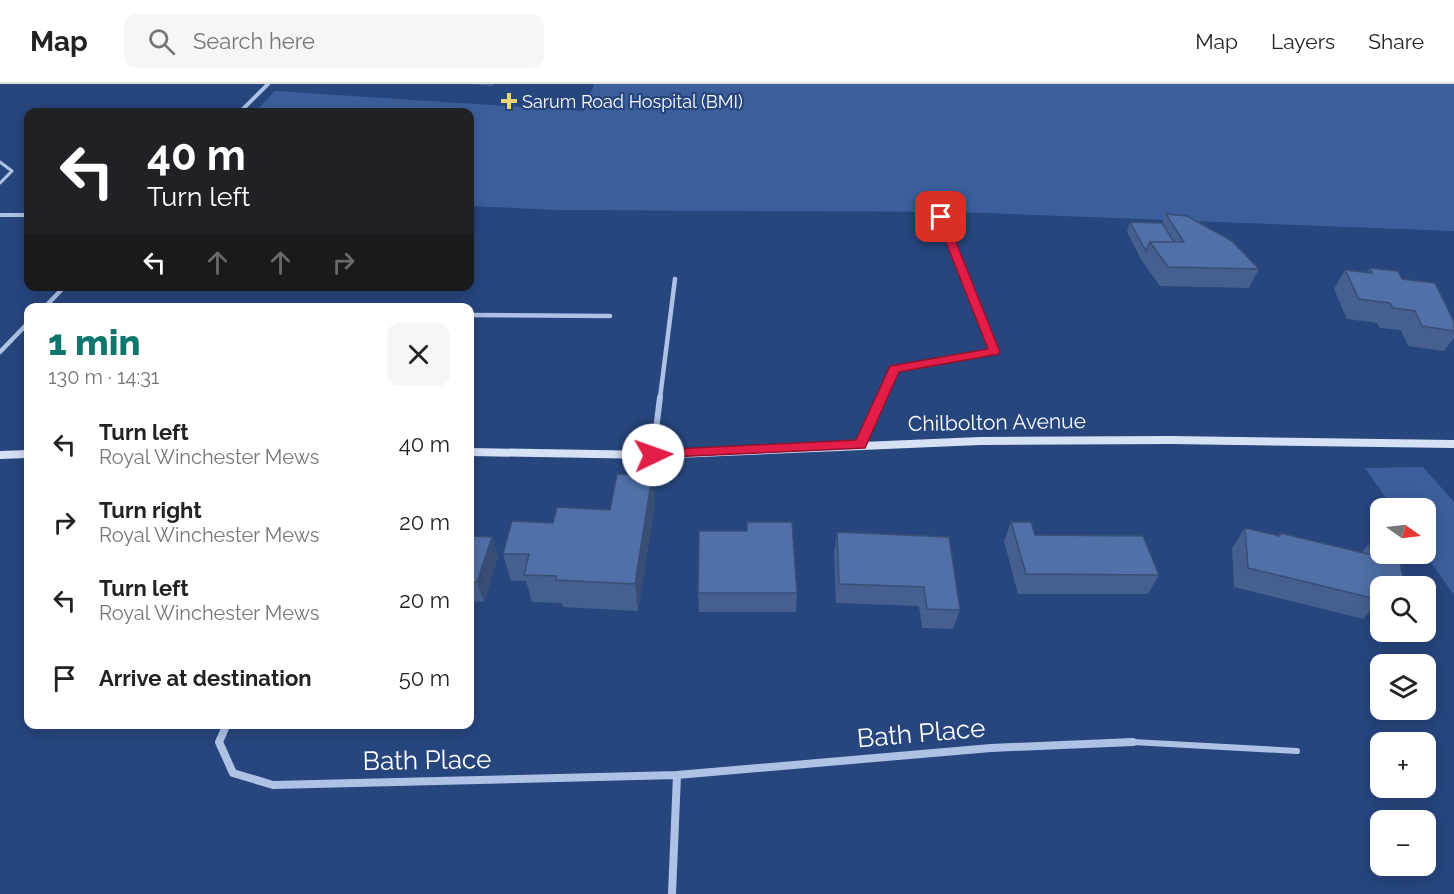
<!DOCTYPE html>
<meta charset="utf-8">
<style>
:root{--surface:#fff;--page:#f6f6f6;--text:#222;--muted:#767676;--line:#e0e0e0;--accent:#0f766e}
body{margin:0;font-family:Raleway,sans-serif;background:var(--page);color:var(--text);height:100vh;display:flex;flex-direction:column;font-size:22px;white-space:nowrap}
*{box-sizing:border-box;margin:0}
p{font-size:20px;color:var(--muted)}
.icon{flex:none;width:33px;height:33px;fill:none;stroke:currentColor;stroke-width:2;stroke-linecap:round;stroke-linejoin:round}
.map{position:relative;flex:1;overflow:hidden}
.details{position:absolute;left:24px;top:219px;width:450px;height:426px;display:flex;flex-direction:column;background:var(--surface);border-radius:12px;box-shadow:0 3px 15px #0003}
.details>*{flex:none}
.hud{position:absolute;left:24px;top:24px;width:450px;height:183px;border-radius:12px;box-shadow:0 3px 15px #0003;background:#202124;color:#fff;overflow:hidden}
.needle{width:39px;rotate:104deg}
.controls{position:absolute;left:1370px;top:414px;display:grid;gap:12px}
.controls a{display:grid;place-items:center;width:66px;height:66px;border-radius:12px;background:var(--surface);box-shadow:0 3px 15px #0003;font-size:30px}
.pin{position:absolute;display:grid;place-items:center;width:51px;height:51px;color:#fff;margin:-26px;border-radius:12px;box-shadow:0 3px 9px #0006}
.me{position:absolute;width:66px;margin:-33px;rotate:87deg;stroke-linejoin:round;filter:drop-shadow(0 0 4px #0008)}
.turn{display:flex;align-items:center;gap:21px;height:126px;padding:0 24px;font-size:27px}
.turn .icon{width:78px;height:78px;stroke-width:2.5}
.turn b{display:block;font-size:42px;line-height:51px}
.lanes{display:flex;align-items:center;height:57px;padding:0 24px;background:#0003;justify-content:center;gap:30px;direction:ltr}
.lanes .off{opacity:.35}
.round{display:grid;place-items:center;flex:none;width:63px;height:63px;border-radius:12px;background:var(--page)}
.head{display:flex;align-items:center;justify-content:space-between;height:102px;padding:0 24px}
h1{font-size:36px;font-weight:800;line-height:45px;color:var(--accent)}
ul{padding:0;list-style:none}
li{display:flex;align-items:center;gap:18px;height:78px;padding:0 24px}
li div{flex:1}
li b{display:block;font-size:22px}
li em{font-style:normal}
header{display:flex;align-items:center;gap:36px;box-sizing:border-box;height:84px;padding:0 30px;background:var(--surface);border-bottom:2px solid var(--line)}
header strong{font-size:28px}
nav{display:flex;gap:33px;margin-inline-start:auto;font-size:21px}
.search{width:420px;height:54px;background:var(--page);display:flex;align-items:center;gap:15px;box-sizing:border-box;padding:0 21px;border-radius:12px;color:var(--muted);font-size:22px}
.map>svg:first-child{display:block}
</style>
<header>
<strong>Map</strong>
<div class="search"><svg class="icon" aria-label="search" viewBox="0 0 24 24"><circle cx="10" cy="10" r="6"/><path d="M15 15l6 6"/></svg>Search here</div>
<nav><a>Map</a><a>Layers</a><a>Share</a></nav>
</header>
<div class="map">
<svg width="1454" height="810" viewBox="0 0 1454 810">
<rect width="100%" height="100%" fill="#27467e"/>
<path fill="#3c5f9c" d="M 594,0 L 1454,0 L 1454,147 L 957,128 L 557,126 L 470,122 L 470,28 L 255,28 L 275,7 L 584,27 Z
M 1423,383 L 1454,418 L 1454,511 L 1425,470 L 1425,424 L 1393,424 L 1365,384 Z"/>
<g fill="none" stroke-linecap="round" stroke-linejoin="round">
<path stroke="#aec2e5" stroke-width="3" d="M 0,78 L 12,87 L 0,99
M 941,133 L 944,140"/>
<path stroke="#aec2e5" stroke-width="4" d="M 881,314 L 894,285 L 995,268 L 943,138"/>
<path stroke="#aec2e5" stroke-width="4.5" d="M 860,360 L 881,313"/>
<path stroke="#aec2e5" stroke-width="6" d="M 1133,658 L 1297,667"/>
<path stroke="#aec2e5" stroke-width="4" d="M 240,28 L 268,0
M 0,131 L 28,131"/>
<path stroke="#aec2e5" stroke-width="4.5" d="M 44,224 L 65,202
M 470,231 L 610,232
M 0,268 L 28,239
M 660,314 L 675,195"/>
<path stroke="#aec2e5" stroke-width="6" d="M 653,371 L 660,313"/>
<path stroke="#aec2e5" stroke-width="8" d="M 227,640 L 219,658 L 233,689 L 273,701 L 677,691 L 991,664 L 1133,658
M 672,810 L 677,691"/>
<path fill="#d7e1f5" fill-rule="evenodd" d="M 1171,352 L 1454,356 L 1454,364 L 1171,360 L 980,361 L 653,375 L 470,372 L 470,364 L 653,367 L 980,353 Z
M 28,366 L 28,374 L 0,375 L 0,367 Z"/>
</g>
<path fill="#456090" d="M 470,0 L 494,0 L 492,2 Z
M 1166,130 L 1259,185 L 1249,204 L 1160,202 L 1142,177 L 1127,148 L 1130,138 L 1162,139 Z
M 1370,184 L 1402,195 L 1454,238 L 1454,254 L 1444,267 L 1408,262 L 1401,246 L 1380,244 L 1377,239 L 1347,235 L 1334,205 L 1345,186 L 1367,189 Z
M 655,420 L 638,527 L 563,523 L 562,519 L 532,518 L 526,497 L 511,497 L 503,470 L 553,439 L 610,426 Z
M 1011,438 L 1035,451 L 1159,491 L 1148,510 L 1018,510 L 1004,457 Z
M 1245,444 L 1278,452 L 1280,449 L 1362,468 L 1369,460 L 1405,502 L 1380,502 L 1380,524 L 1374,523 L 1363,535 L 1234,503 L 1232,464 Z
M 747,447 L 797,509 L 796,528 L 699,528 L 698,509 Z
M 837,448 L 949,453 L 960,526 L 953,545 L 922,544 L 919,522 L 836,519 L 834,468 Z
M 470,452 L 492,453 L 498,473 L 484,518 L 470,517 Z"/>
<path fill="#384e75" d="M 652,392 L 655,420 L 638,527 L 635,500 Z
M 492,453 L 498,473 L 484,518 L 477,498 Z"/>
<path fill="#5070a7" stroke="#384e75" stroke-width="1.5" d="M 1166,130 L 1187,132 L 1232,157 L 1259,185 L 1168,183 L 1150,158 L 1184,158 Z
M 1130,138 L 1162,139 L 1174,158 L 1150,158 L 1146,167 Z
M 1370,184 L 1398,187 L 1402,195 L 1435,199 L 1454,238 L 1454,247 L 1422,242 L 1415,227 L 1393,224 L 1390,219 L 1359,215 L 1345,186 L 1372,189 Z
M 617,390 L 652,392 L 635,500 L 556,496 L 557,492 L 524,491 L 529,470 L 503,470 L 512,437 L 553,439 L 557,423 L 610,426 Z
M 747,438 L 792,438 L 797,509 L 698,509 L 699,447 L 747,447 Z
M 1011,438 L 1031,438 L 1035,451 L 1143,452 L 1159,491 L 1026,490 Z
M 1245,444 L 1280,452 L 1280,449 L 1372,471 L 1369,460 L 1380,463 L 1380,470 L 1398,470 L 1405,502 L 1388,502 L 1377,500 L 1380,516 L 1248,484 Z
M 837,448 L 949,453 L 960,526 L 927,525 L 924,503 L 839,500 Z
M 470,452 L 492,453 L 477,498 L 470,498 Z"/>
<path fill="#e11d48" stroke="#92132f" stroke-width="1.5" d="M 941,130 L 946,133 L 1000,268 L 999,270 L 899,288 L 865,364 L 648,374 L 646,371 L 648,368 L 653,366 L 856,356 L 890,282 L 988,265 L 936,133 Z"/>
<path fill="#edd474" stroke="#27467e" stroke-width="2" d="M506 8h6v6h6v6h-6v6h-6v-6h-6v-6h6z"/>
<g text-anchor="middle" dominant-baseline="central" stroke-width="4.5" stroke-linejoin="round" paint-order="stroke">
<g font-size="18" fill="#fff" stroke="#27467e" text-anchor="start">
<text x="522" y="17">Sarum Road Hospital (BMI)</text>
</g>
<g font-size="21" fill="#fff" stroke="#27467e">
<text transform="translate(997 338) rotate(-1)">Chilbolton Avenue</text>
</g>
<g font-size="26" fill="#fff" stroke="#27467e">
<text transform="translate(921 649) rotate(-5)">Bath Place</text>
<text transform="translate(427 676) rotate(-1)">Bath Place</text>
</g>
</g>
</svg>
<div class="controls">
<a><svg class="needle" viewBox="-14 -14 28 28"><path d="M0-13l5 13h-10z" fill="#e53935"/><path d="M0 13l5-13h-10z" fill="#767676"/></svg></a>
<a><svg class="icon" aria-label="search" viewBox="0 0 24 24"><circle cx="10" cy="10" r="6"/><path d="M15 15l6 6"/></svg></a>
<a><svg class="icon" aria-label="layers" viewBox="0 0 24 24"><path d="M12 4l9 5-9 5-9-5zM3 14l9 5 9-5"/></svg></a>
<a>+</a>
<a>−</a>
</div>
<div class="pin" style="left:941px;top:133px;background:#d93025"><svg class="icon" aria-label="arrive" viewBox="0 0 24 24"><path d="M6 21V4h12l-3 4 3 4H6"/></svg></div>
<svg class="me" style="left:653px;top:371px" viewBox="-20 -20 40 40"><circle r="19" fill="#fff"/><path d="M0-13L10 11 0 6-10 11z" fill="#e11d48"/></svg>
<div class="hud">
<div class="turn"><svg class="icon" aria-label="left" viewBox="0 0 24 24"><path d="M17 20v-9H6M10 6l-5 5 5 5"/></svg><div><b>40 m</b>Turn left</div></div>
<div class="lanes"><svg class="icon" aria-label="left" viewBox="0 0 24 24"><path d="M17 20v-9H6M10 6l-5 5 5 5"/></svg><svg class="icon off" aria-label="ahead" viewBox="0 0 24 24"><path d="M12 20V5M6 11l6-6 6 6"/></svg><svg class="icon off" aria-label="ahead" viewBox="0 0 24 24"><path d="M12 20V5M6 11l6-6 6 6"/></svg><svg class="icon off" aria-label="right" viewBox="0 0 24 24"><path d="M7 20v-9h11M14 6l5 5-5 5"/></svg></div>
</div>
<section class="details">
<div class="head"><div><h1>1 min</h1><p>130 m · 14:31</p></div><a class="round"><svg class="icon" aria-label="close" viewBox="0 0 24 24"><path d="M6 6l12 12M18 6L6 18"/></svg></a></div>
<ul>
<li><svg class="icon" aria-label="left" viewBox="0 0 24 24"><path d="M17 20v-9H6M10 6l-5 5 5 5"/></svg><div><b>Turn left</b><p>Royal Winchester Mews</p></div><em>40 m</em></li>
<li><svg class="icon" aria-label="right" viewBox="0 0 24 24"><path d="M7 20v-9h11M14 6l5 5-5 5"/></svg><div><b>Turn right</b><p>Royal Winchester Mews</p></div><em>20 m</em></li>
<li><svg class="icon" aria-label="left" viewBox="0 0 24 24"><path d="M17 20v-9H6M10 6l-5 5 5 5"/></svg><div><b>Turn left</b><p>Royal Winchester Mews</p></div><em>20 m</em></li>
<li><svg class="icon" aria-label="arrive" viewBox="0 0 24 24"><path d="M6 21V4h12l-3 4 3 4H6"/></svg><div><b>Arrive at destination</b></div><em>50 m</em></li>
</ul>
</section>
</div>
